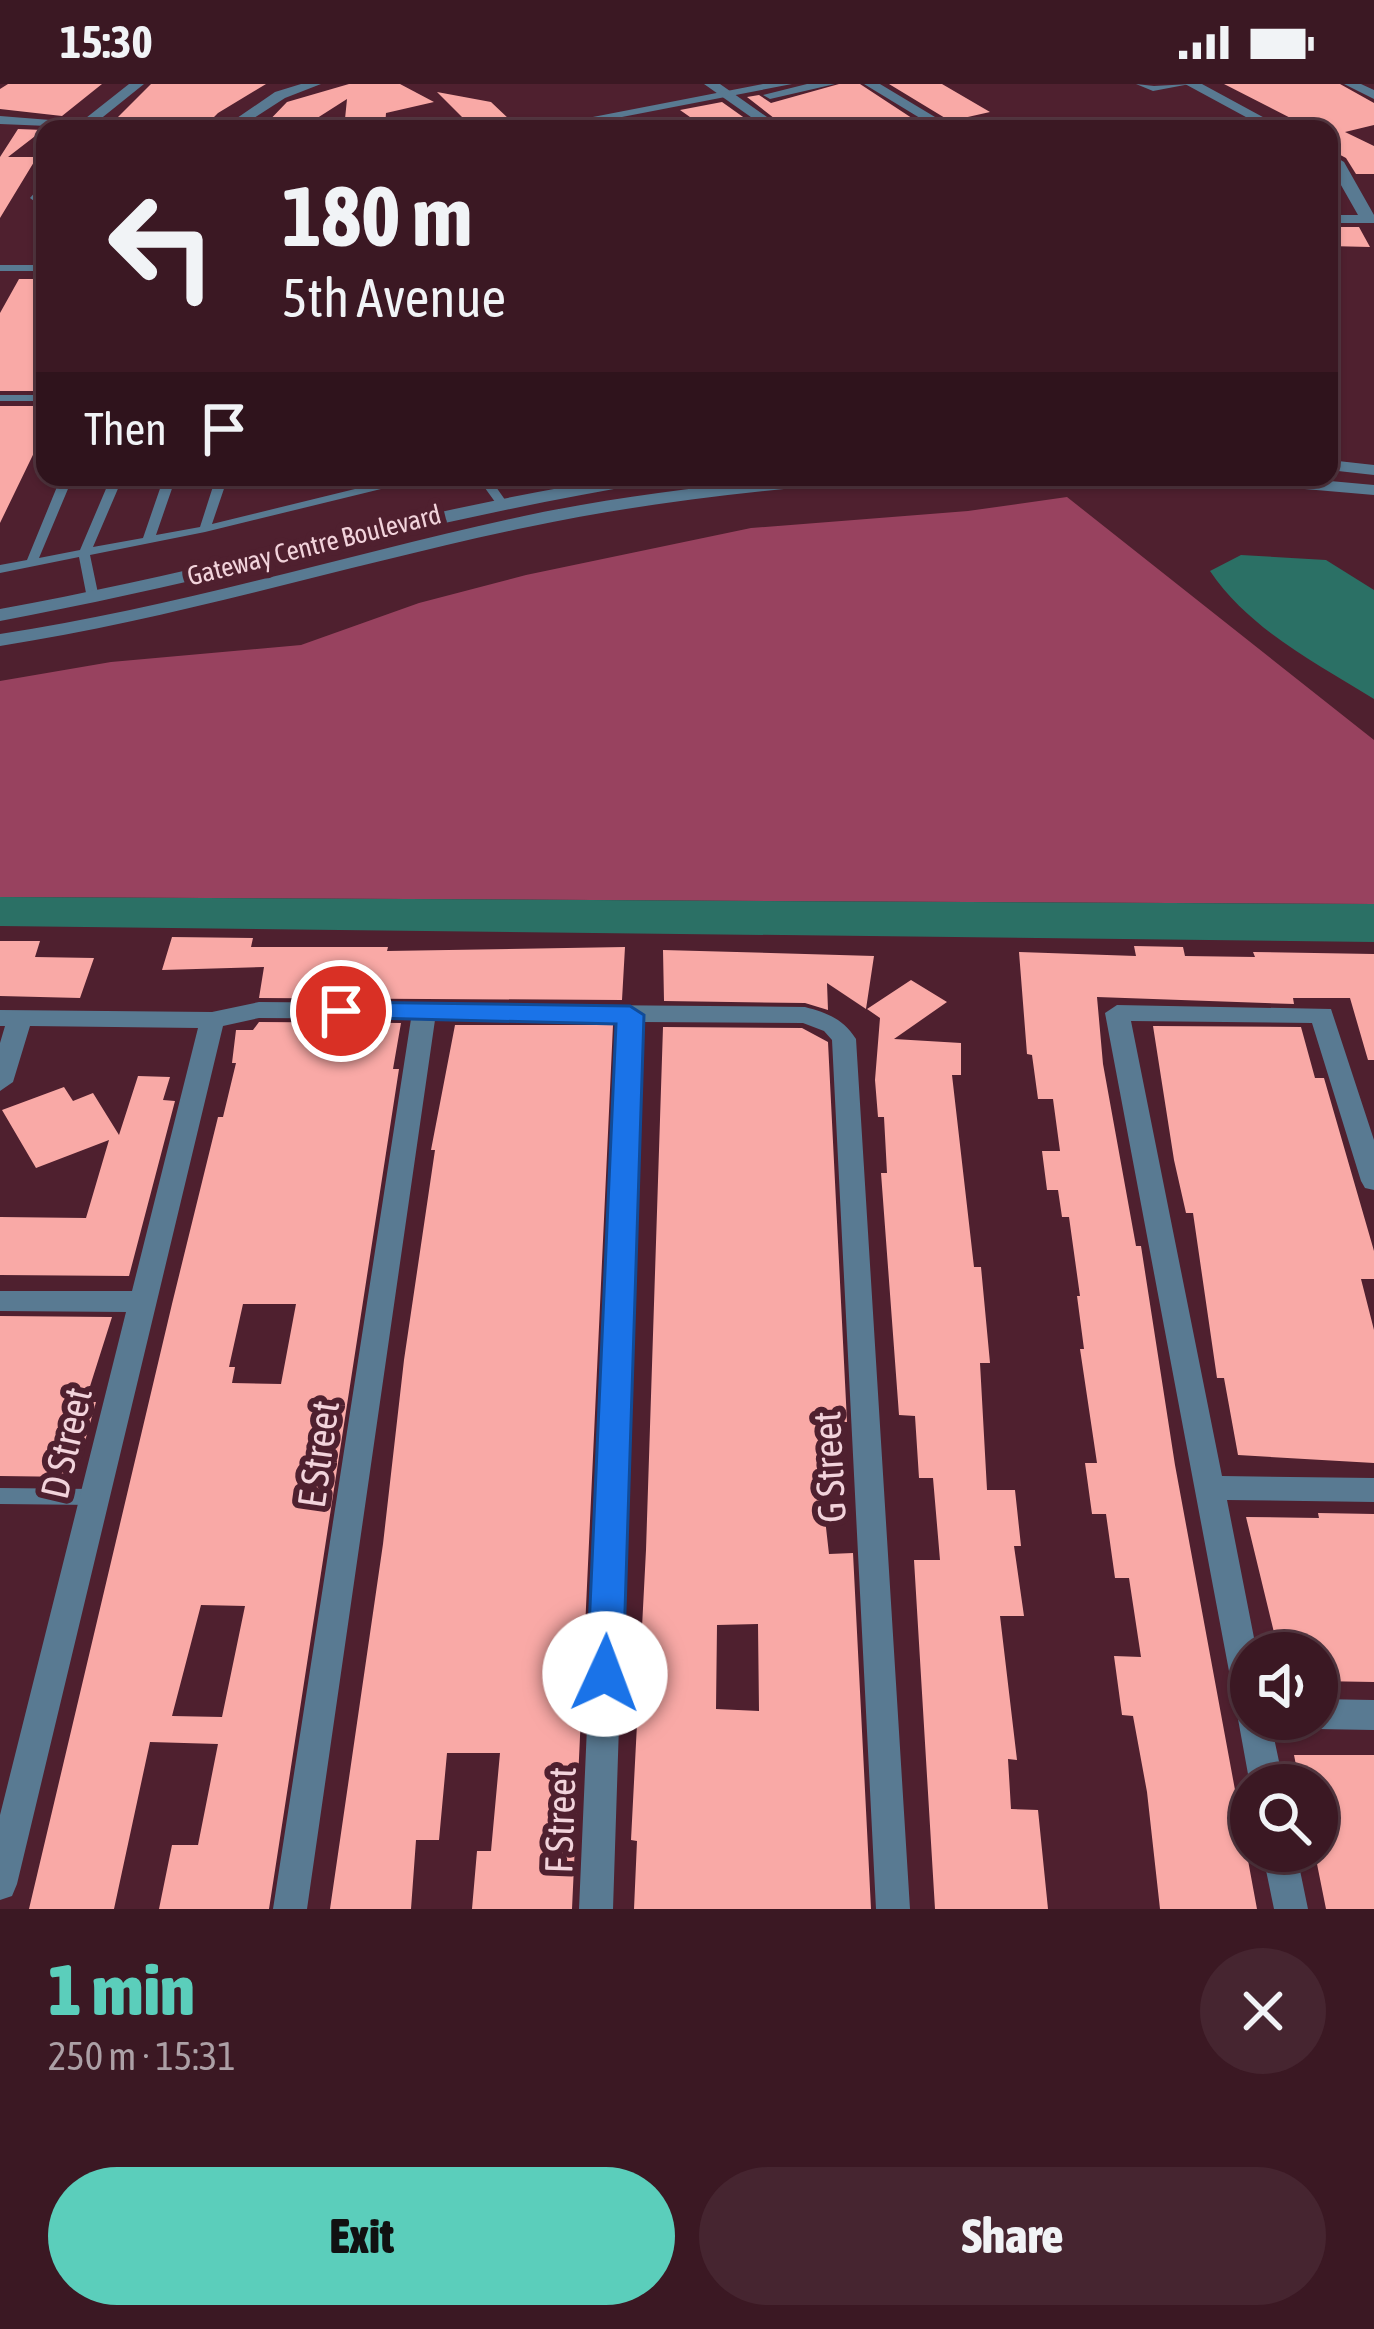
<!DOCTYPE html>
<meta charset="utf-8">
<style>
:root{--surface:#3b1823;--page:#462530;--text:#f1f3f6;--muted:#aca0a6;--line:#543741;--accent:#5bcebb}
body{margin:0;font-family:"Asap Condensed",sans-serif;background:var(--page);color:var(--text);height:100vh;display:flex;flex-direction:column;font-size:45px;white-space:nowrap}
*{box-sizing:border-box;margin:0}
p{font-size:39px;color:var(--muted)}
.icon{flex:none;width:66px;height:66px;fill:none;stroke:currentColor;stroke-width:2;stroke-linecap:round;stroke-linejoin:round}
.map{position:relative;height:1825px;overflow:hidden}
.panel{display:flex;flex-direction:column;background:var(--surface);flex:1}
.panel>*{flex:none}
.guide{position:absolute;left:36px;top:36px;width:1302px;height:366px;border-radius:24px;box-shadow:0 3px 9px #0004,0 0 0 3px var(--line);background:#3b1823;color:var(--text);overflow:hidden}
.controls{position:absolute;left:1230px;top:1548px;display:grid;gap:24px}
.controls a{display:grid;place-items:center;width:108px;height:108px;border-radius:50%;background:var(--surface);box-shadow:0 3px 9px #0004,0 0 0 3px var(--line);font-size:60px}
.pin{position:absolute;display:grid;place-items:center;width:102px;height:102px;color:#fff;margin:-51px;border:6px solid #fff;border-radius:50%;box-shadow:0 3px 12px #0007}
.me{position:absolute;width:132px;margin:-66px;rotate:2deg;stroke-linejoin:round;filter:drop-shadow(0 0 9px #0008)}
.turn{display:flex;align-items:center;gap:42px;height:252px;padding:0 48px;font-size:54px}
.turn .icon{width:156px;height:156px;stroke-width:2.5}
.turn b{display:block;font-size:84px;line-height:102px}
.then{display:flex;align-items:center;height:114px;padding:0 48px;background:#0003;gap:24px;font-size:45px}
.round{display:grid;place-items:center;flex:none;width:126px;height:126px;border-radius:63px;background:var(--page)}
.overview{display:flex;align-items:center;justify-content:space-between;height:204px;padding:0 48px}
h1{font-size:72px;font-weight:800;line-height:90px;color:var(--accent)}
.cta{display:flex;gap:24px;margin-top:auto;padding:24px 48px}
.cta a{flex:1;height:138px;border-radius:72px;background:var(--accent);color:#111;font-size:48px;font-weight:800;line-height:138px;text-align:center}
.cta a+a{background:var(--page);color:var(--text)}
.status{display:flex;justify-content:space-between;align-items:center;height:84px;padding:0 60px;background:var(--surface);direction:ltr}
.status svg{height:33px;fill:currentColor}
.map>svg:first-child{display:block}
</style>
<div class="status"><b>15:30</b><svg viewBox="0 0 49 12"><path d="M0 12V9h3v3zM5 12V6h3v6zM10 12V3h3v9zM15 12V0h3v12zM26 1h20v11H26zM47 4h2v5h-2z"/></svg></div>
<div class="map">
<svg width="1374" height="1825" viewBox="0 0 1374 1825">
<rect width="100%" height="100%" fill="#4f202f"/>
<path fill="#98425f" d="M 1067,413 L 1374,656 L 1374,820 L 0,813 L 0,597 L 111,578 L 301,561 L 419,519 L 526,491 L 751,444 L 968,427 Z"/>
<path fill="#2b7065" d="M 1241,471 L 1326,476 L 1374,506 L 1374,615 C 1315,578 1250,546 1210,487 Z
M 0,813 L 1374,820 L 1374,858 L 0,842 Z"/>
<path fill="#f9a9a6" fill-rule="evenodd" d="M 8,0 L 102,0 L 62,32 L 0,25 L 0,5 Z
M 151,0 L 266,0 L 218,29 L 206,41 L 114,37 Z
M 349,0 L 400,0 L 434,18 L 386,29 L 385,43 L 375,45 L 344,45 L 347,15 L 300,45 L 261,45 L 287,18 Z
M 839,0 L 860,0 L 924,42 L 788,45 L 747,13 L 759,11 L 771,19 Z
M 889,0 L 942,0 L 990,28 L 950,37 Z
M 1224,0 L 1340,0 L 1374,19 L 1374,41 L 1345,48 L 1374,62 L 1374,90 L 1356,90 L 1346,74 L 1329,65 L 1329,45 L 1312,45 Z
M 437,8 L 491,18 L 512,38 L 473,44 Z
M 722,18 L 760,45 L 707,45 L 680,26 Z
M 18,45 L 43,46 L 8,73 L 37,73 L 0,134 L 0,73 Z
M 1329,143 L 1359,143 L 1370,163 L 1329,162 Z
M 19,195 L 45,195 L 45,307 L 0,307 L 0,229 Z
M 0,322 L 45,322 L 45,346 L 0,439 Z
M 172,853 L 253,854 L 251,863 L 388,863 L 387,867 L 625,863 L 622,916 L 259,914 L 264,883 L 162,886 Z
M 0,857 L 40,857 L 35,873 L 94,874 L 80,914 L 0,912 Z
M 1134,862 L 1183,863 L 1185,872 L 1255,873 L 1253,868 L 1374,870 L 1374,976 L 1368,976 L 1350,914 L 1293,914 L 1294,920 L 1097,913 L 1103,980 L 1136,1162 L 1141,1162 L 1175,1381 L 1257,1825 L 1160,1825 L 1147,1708 L 1133,1632 L 1122,1631 L 1114,1572 L 1141,1573 L 1129,1494 L 1115,1494 L 1106,1430 L 1092,1430 L 1085,1379 L 1097,1379 L 1080,1265 L 1084,1265 L 1077,1212 L 1080,1212 L 1069,1133 L 1062,1133 L 1058,1106 L 1047,1106 L 1042,1067 L 1060,1067 L 1053,1015 L 1038,1015 L 1032,971 L 1027,970 L 1019,868 L 1136,872 Z
M 663,866 L 874,872 L 866,925 L 827,899 L 828,926 L 805,919 L 664,917 Z
M 911,896 L 947,918 L 894,955 L 961,959 L 961,991 L 952,991 L 974,1183 L 981,1183 L 990,1279 L 980,1279 L 987,1406 L 1015,1406 L 1021,1462 L 1014,1462 L 1024,1532 L 1000,1532 L 1017,1676 L 1008,1675 L 1011,1725 L 1038,1726 L 1048,1825 L 935,1825 L 914,1476 L 940,1476 L 933,1394 L 919,1394 L 915,1332 L 899,1331 L 881,1089 L 887,1089 L 884,1033 L 878,1033 L 875,996 L 880,934 L 867,925 Z
M 259,938 L 401,939 L 393,985 L 399,985 L 269,1825 L 159,1825 L 172,1761 L 198,1761 L 218,1660 L 150,1658 L 114,1825 L 29,1825 L 172,1220 L 218,1033 L 223,1033 L 236,979 L 232,979 L 236,946 L 253,946 ZM 243,1220 L 296,1220 L 281,1300 L 232,1299 L 235,1283 L 229,1283 ZM 201,1521 L 245,1522 L 222,1633 L 172,1632 Z
M 455,941 L 613,941 L 572,1825 L 472,1825 L 477,1767 L 491,1767 L 500,1669 L 447,1669 L 439,1756 L 416,1756 L 411,1825 L 330,1825 L 383,1460 L 404,1276 L 435,1066 L 431,1066 Z
M 1153,942 L 1301,943 L 1315,994 L 1324,994 L 1374,1167 L 1374,1195 L 1361,1195 L 1374,1246 L 1374,1379 L 1238,1371 L 1224,1294 L 1217,1294 L 1193,1129 L 1186,1129 L 1174,1076 Z
M 663,943 L 802,944 L 828,958 L 847,1338 L 825,1338 L 823,1417 L 829,1470 L 853,1469 L 871,1825 L 634,1825 L 637,1757 L 631,1756 L 646,1466 ZM 758,1540 L 759,1627 L 716,1625 L 717,1541 Z
M 138,992 L 170,993 L 163,1016 L 175,1017 L 129,1192 L 0,1191 L 0,1133 L 86,1134 L 109,1056 L 36,1084 L 2,1026 L 64,1003 L 73,1017 L 93,1009 L 119,1051 Z
M 0,1232 L 112,1233 L 85,1318 L 96,1318 L 75,1393 L 0,1392 Z
M 1318,1429 L 1374,1430 L 1374,1598 L 1317,1597 L 1317,1569 L 1279,1569 L 1246,1433 L 1319,1434 Z
M 1294,1671 L 1374,1671 L 1374,1825 L 1326,1825 L 1317,1780 L 1317,1701 L 1300,1701 Z"/>
<g fill="none" stroke-linecap="round" stroke-linejoin="round">
<path fill="#597a92" fill-rule="evenodd" d="M 1136,0 L 1154,2 L 1190,0 L 1153,7 Z
M 0,181 L 45,181 L 45,187 L 0,187 Z
M 0,311 L 45,311 L 45,317 L 0,317 Z
M 61,393 L 73,393 L 39,474 L 80,466 L 111,393 L 123,393 L 93,463 L 143,454 L 164,393 L 176,393 L 156,451 L 200,443 L 216,393 L 228,393 L 212,440 L 404,393 L 424,393 L 422,395 L 205,448 L 90,471 L 99,514 L 93,518 L 87,514 L 79,473 L 0,489 L 0,481 L 27,476 Z
M 477,393 L 489,393 L 508,420 L 506,422 L 498,422 Z
M 0,1404 L 93,1405 L 100,1408 L 102,1413 L 100,1418 L 93,1421 L 0,1420 Z"/>
<path fill="#597a92" fill-rule="evenodd" d="M 129,0 L 144,0 L 88,45 L 72,45 Z
M 301,0 L 321,0 L 285,14 L 237,45 L 221,45 L 275,8 Z
M 704,0 L 720,0 L 784,45 L 768,45 Z
M 864,0 L 880,0 L 955,45 L 938,45 Z
M 1185,0 L 1202,0 L 1285,45 L 1268,45 Z
M 1344,0 L 1361,0 L 1374,6 L 1374,15 Z
M 411,34 L 421,34 L 425,45 L 411,45 Z
M 1329,69 L 1344,78 L 1374,131 L 1374,139 L 1329,139 L 1329,131 L 1358,131 L 1329,80 Z
M 45,97 L 45,125 L 30,114 Z
M 259,918 L 805,923 C 828,929 843,935 856,955 L 910,1825 L 876,1825 L 832,956 L 824,947 L 803,939 L 642,938 L 613,1825 L 579,1825 L 618,937 L 435,936 L 307,1825 L 273,1825 L 411,935 L 259,934 L 223,942 L 17,1800 L 12,1812 L 0,1816 L 0,1731 L 126,1228 L 0,1227 L 0,1207 L 132,1207 L 198,944 L 30,942 L 13,998 L 0,1007 L 0,959 L 5,942 L 0,942 L 0,926 L 212,928 Z
M 1117,921 L 1331,925 L 1374,1056 L 1374,1106 L 1365,1104 L 1361,1097 L 1312,939 L 1131,937 L 1222,1392 L 1374,1394 L 1374,1418 L 1227,1416 L 1257,1569 L 1251,1569 L 1251,1635 L 1270,1635 L 1284,1701 L 1250,1701 L 1238,1635 L 1240,1629 L 1235,1619 L 1105,929 Z
M 1317,1615 L 1374,1616 L 1374,1646 L 1317,1645 L 1305,1640 L 1303,1635 L 1317,1635 Z
M 1262,1767 L 1296,1767 L 1308,1825 L 1274,1825 Z"/>
<path fill="#597a92" fill-rule="evenodd" d="M 763,0 L 792,0 L 560,45 L 531,45 Z
M 807,0 L 835,0 L 770,15 L 763,11 Z
M 0,32 L 113,41 L 120,45 L 0,40 Z
M 1329,376 L 1374,381 L 1374,391 L 1329,386 Z
M 622,393 L 664,393 L 655,398 C 434,434 220,496 0,537 L 0,525 C 208,487 412,427 622,393 Z
M 795,393 L 864,393 L 855,398 C 745,408 636,420 528,443 C 351,480 179,534 0,562 L 0,550 C 178,523 349,470 524,432 C 613,413 704,402 795,393 Z
M 1215,393 L 1286,393 L 1374,401 L 1374,411 L 1224,398 Z"/>
</g>
<path fill="#1a73e8" stroke="#114b97" stroke-width="3" d="M 341,918 L 630,922 L 644,931 L 623,1590 L 618,1601 L 605,1606 L 592,1601 L 587,1590 L 616,940 L 332,933 L 328,927 L 332,920 Z"/>
<g text-anchor="middle" dominant-baseline="central" stroke-width="12" stroke-linejoin="round" paint-order="stroke">
<g font-size="27" fill="#f2d3db" stroke="#4f202f">
<text transform="translate(314 461) rotate(-14)">Gateway Centre Boulevard</text>
</g>
<g font-size="39" fill="#f2d3db" stroke="#4f202f">
<text transform="translate(66 1359) rotate(-77)">D Street</text>
<text transform="translate(318 1370) rotate(-82)">E Street</text>
<text transform="translate(829 1383) rotate(-93)">G Street</text>
<text transform="translate(560 1736) rotate(-88)">F Street</text>
</g>
</g>
</svg>
<div class="controls">
<a><svg class="icon" aria-label="sound" viewBox="0 0 24 24"><path d="M4 9h4l5-4v14l-5-4H4zM17 9q2 3 0 6"/></svg></a>
<a><svg class="icon" aria-label="search" viewBox="0 0 24 24"><circle cx="10" cy="10" r="6"/><path d="M15 15l6 6"/></svg></a>
</div>
<div class="pin" style="left:341px;top:927px;background:#d93025"><svg class="icon" aria-label="arrive" viewBox="0 0 24 24"><path d="M6 21V4h12l-3 4 3 4H6"/></svg></div>
<svg class="me" style="left:605px;top:1590px" viewBox="-20 -20 40 40"><circle r="19" fill="#fff"/><path d="M0-13L10 11 0 6-10 11z" fill="#1a73e8"/></svg>
<div class="guide">
<div class="turn"><svg class="icon" aria-label="left" viewBox="0 0 24 24"><path d="M17 20v-9H6M10 6l-5 5 5 5"/></svg><div><b>180 m</b>5th Avenue</div></div>
<div class="then">Then<svg class="icon" aria-label="arrive" viewBox="0 0 24 24"><path d="M6 21V4h12l-3 4 3 4H6"/></svg></div>
</div>
</div>
<section class="panel">
<div class="overview"><div><h1>1 min</h1><p>250 m · 15:31</p></div><a class="round"><svg class="icon" aria-label="close" viewBox="0 0 24 24"><path d="M6 6l12 12M18 6L6 18"/></svg></a></div>
<div class="cta"><a>Exit</a><a>Share</a></div>
</section>
